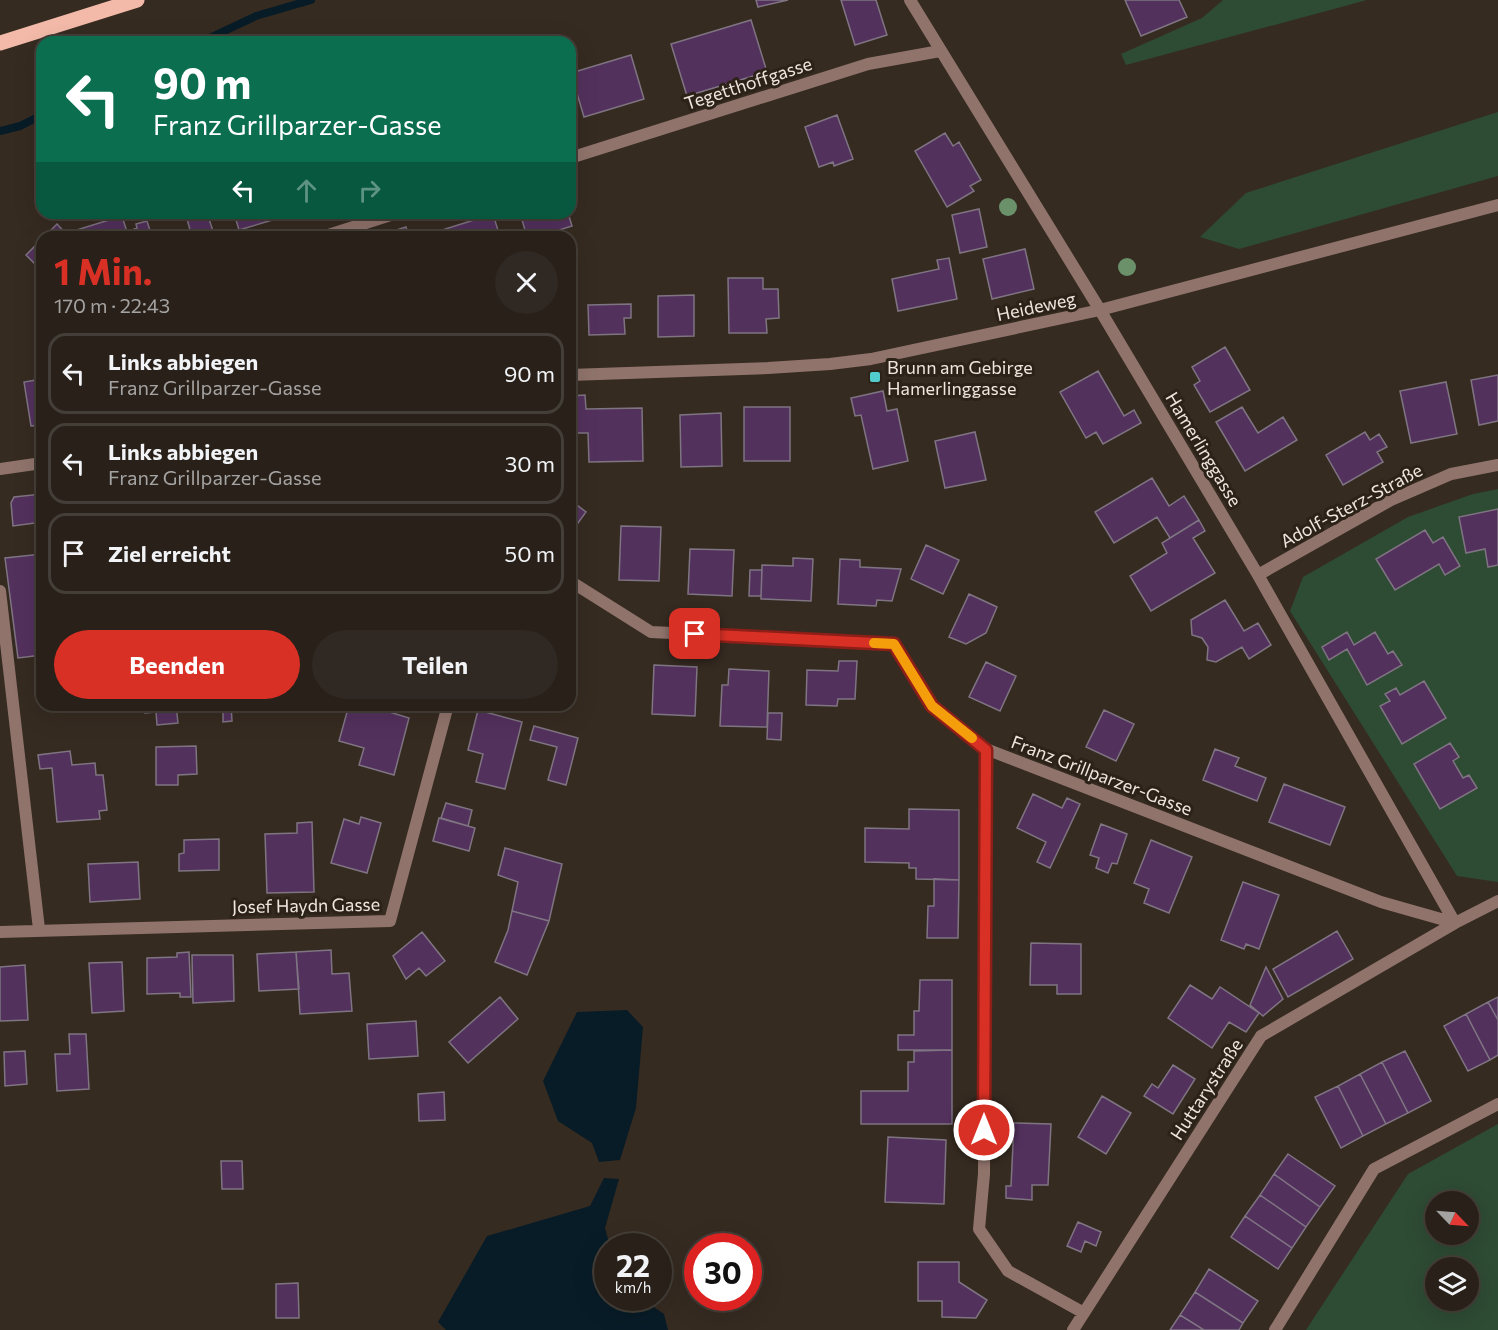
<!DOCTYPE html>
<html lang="de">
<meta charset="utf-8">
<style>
:root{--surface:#282019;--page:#302822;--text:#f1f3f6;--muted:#a5a3a2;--line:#443e38;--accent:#d93025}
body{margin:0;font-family:Commissioner,sans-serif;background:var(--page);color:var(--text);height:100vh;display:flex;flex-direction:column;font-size:22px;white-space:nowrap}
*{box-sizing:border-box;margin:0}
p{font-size:20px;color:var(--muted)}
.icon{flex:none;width:33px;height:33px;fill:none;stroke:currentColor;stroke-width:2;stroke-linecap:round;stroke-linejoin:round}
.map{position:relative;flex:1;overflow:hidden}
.sheet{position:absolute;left:36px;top:231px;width:540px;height:480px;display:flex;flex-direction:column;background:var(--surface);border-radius:18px;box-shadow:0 6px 24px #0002,0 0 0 2px var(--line)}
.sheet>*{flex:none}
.guide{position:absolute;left:36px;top:36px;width:540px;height:183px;border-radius:18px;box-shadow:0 6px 24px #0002,0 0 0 2px var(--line);background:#0b6e4f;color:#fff;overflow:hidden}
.needle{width:39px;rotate:115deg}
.buttons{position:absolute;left:1425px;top:1191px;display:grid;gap:12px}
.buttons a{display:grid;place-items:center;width:54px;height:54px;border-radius:50%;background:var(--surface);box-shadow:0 6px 24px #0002,0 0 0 2px var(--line);font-size:30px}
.speed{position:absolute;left:594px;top:1233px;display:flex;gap:12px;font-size:30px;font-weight:700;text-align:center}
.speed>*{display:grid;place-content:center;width:78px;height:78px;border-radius:50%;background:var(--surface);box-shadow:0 6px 24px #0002,0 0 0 2px var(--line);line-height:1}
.speed small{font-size:15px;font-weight:400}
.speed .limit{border:9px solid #d22;background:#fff;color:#111}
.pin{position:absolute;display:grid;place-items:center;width:51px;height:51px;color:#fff;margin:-26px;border-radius:12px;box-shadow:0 3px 9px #0006}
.me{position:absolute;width:66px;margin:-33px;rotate:0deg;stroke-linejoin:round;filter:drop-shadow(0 0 4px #0008)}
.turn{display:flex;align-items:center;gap:21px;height:126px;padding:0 18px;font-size:27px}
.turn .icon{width:78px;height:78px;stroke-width:2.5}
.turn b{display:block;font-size:42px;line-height:51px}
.lanes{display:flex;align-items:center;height:57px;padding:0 18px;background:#0003;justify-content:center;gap:30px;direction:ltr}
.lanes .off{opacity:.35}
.round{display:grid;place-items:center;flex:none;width:63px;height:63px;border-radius:32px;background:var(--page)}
.summary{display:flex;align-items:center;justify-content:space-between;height:102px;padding:0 18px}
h1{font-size:36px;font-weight:700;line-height:45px;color:var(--accent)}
.button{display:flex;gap:12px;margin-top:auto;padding:12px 18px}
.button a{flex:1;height:69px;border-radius:36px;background:var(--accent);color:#fff;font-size:24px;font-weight:700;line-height:69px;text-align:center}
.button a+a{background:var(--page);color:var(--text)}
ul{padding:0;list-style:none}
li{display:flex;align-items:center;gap:18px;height:81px;margin:0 12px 9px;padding:0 6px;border:3px solid var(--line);border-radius:18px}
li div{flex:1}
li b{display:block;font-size:22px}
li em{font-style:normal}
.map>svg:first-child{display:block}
</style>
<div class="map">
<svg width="1498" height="1330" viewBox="0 0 1498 1330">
<rect width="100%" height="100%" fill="#362b21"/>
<path fill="#2e4b34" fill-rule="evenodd" d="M 1223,0 L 1367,0 L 1126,65 L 1121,54 L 1202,18 Z
M 1498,112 L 1498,176 L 1239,249 L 1200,237 L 1246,193 Z
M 1498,489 L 1498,882 L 1457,876 L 1290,611 L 1303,577 L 1408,517 L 1473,494 Z
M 1498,1124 L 1498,1330 L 1306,1330 L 1408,1174 ZM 1436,1202 L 1468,1202 L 1468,1234 L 1436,1234 ZM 1436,1268 L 1468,1268 L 1468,1300 L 1436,1300 Z"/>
<path fill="#081c27" d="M 627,1010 L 643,1027 L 636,1108 L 620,1160 L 599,1162 L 592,1143 L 558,1121 L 543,1081 L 577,1012 Z
M 604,1178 L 619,1179 L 605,1228 L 610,1246 L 608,1246 L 608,1298 L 640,1298 L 664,1314 L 668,1330 L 446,1330 L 438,1322 L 487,1236 L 590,1206 Z"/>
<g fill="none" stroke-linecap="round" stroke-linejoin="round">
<path stroke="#081c27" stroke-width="8" d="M 201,42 L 256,16 L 311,0
M 0,131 L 20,126 L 42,115"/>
</g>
<path fill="#53315d" stroke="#7f7482" stroke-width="1.5" d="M 756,0 L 788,0 L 758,7 Z
M 841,0 L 876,0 L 887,35 L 855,45 Z
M 1125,0 L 1179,0 L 1187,17 L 1141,36 Z
M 751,20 L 767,72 L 687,96 L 671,44 Z
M 631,55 L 644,99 L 584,117 L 571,73 Z
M 837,115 L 853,159 L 834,166 L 833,162 L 819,167 L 805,127 Z
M 945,133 L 953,146 L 959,142 L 981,180 L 970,186 L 974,191 L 947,207 L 915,151 Z
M 979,209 L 987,247 L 960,253 L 952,215 Z
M 207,213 L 215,237 L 192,237 L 187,219 Z
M 234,213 L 285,213 L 286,216 L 239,230 Z
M 520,213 L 568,213 L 572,226 L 537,237 L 527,237 Z
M 493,214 L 500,237 L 420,237 Z
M 122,216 L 127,232 L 137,228 L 136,224 L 147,221 L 152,237 L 75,237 L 70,232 Z
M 57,224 L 69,237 L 44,237 Z
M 406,227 L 409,237 L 388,237 L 387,233 Z
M 42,239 L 42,271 L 26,255 Z
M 1025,249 L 1034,289 L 992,299 L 983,259 Z
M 949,258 L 957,299 L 898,311 L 892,279 L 939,269 L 937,260 Z
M 728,278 L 763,278 L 763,289 L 778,289 L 779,318 L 766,319 L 767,333 L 729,333 Z
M 694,295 L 694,336 L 658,337 L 658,296 Z
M 631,304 L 631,318 L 624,318 L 625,334 L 589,335 L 588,305 Z
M 1225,347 L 1250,390 L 1210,412 L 1194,385 L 1200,381 L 1192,367 Z
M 1098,371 L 1124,416 L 1134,410 L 1141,423 L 1103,444 L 1096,432 L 1086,438 L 1060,392 Z
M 1498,375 L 1498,421 L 1479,425 L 1471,380 Z
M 42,379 L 42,425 L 31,426 L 24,382 Z
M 1446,382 L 1457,434 L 1411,443 L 1400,391 Z
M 883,391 L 887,411 L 897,409 L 908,461 L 873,469 L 861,415 L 855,416 L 851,398 Z
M 585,395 L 586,409 L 642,408 L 643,461 L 589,462 L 588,433 L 571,433 L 570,396 Z
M 744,407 L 790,407 L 790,461 L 744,461 Z
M 1242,407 L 1258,433 L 1283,417 L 1297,440 L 1245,471 L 1216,422 Z
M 721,413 L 722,466 L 681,467 L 680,415 Z
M 975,432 L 986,480 L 945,488 L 935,441 Z
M 1365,432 L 1370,440 L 1379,434 L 1387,447 L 1377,452 L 1383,462 L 1343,485 L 1326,455 Z
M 1152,478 L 1169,506 L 1184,496 L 1199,520 L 1170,538 L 1157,517 L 1114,543 L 1095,512 Z
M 570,492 L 576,497 L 573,502 L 586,512 L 570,534 Z
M 42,494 L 42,522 L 13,526 L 11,503 L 14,497 Z
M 1498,509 L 1498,565 L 1488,567 L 1485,549 L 1466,553 L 1459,517 Z
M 1199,520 L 1205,531 L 1193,538 L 1215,573 L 1151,611 L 1130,576 L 1167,553 L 1162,543 Z
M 621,526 L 661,527 L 659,581 L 619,580 Z
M 1425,530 L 1433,543 L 1443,537 L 1460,566 L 1445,575 L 1439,564 L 1395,590 L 1376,559 Z
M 926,545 L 959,560 L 943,594 L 911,579 Z
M 690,549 L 734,550 L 732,596 L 688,594 Z
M 42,554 L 42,655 L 18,658 L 5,558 Z
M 793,558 L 813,559 L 811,601 L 761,599 L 762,565 L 793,566 Z
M 840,559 L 860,560 L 860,567 L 901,569 L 892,601 L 877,600 L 876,606 L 838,604 Z
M 750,570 L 762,570 L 761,596 L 749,596 Z
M 969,594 L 997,607 L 986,633 L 966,644 L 949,637 Z
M 1225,600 L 1244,631 L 1258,623 L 1271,645 L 1249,659 L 1242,647 L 1216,662 L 1207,660 L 1208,647 L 1202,638 L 1192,635 L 1191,620 Z
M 1347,632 L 1354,645 L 1375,632 L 1388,654 L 1393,651 L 1402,665 L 1367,685 L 1347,649 L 1329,660 L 1322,647 Z
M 839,661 L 857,661 L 855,699 L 838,699 L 837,706 L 806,705 L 807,670 L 838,671 Z
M 986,662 L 1016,676 L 1000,711 L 969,697 Z
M 654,665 L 697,667 L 695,716 L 652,714 Z
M 729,669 L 769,671 L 767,727 L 720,726 L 722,685 L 728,685 Z
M 1424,681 L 1446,718 L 1402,744 L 1380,706 L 1390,701 L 1385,694 L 1396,688 L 1400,695 Z
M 144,705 L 176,705 L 178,723 L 157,725 L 156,712 L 145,713 Z
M 223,705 L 231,705 L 232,721 L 223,722 Z
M 349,705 L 384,705 L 383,710 L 409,718 L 394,775 L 359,765 L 364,748 L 339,741 Z
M 478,710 L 522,722 L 505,789 L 476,782 L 483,754 L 468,750 Z
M 1104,710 L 1134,724 L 1116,761 L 1086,747 Z
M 768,713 L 782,713 L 781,740 L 767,739 Z
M 534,726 L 578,738 L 566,785 L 548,780 L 557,747 L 530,740 Z
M 1450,743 L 1459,757 L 1453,761 L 1463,778 L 1469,775 L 1477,788 L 1440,809 L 1414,764 Z
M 196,746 L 197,774 L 178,775 L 178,785 L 156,785 L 156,747 Z
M 1215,749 L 1239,758 L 1235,766 L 1266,778 L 1257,801 L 1203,780 Z
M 70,751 L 72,765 L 95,763 L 96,775 L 103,775 L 107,810 L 99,811 L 100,819 L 57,822 L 52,768 L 40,769 L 38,755 Z
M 1284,784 L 1345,807 L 1330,845 L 1269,822 Z
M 1033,794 L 1062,808 L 1067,798 L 1080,804 L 1050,868 L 1037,862 L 1046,842 L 1017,828 Z
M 446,803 L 472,810 L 468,826 L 441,818 Z
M 909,809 L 959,810 L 959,880 L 916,879 L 916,868 L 909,868 L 909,863 L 865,862 L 865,828 L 909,829 Z
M 361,817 L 381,823 L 367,873 L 331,863 L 344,819 L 359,824 Z
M 439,818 L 475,828 L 469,851 L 433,841 Z
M 312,822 L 314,892 L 267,893 L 265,834 L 297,833 L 297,823 Z
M 1101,824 L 1127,834 L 1117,864 L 1112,863 L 1108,873 L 1096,868 L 1099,858 L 1090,855 Z
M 219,839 L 219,870 L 179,871 L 179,854 L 184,853 L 184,840 Z
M 1151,840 L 1192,857 L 1169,913 L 1144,903 L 1149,889 L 1134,883 Z
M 505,848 L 562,864 L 549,921 L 512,911 L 518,882 L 498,875 Z
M 138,862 L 140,899 L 90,902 L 88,864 Z
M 934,879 L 959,880 L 958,938 L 927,938 L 928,906 L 934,906 Z
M 1243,882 L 1279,895 L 1259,949 L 1246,944 L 1244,949 L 1221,940 Z
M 512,911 L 549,921 L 527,975 L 495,962 L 508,930 Z
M 1337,931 L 1353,959 L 1288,997 L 1273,969 Z
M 422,932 L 445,961 L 426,976 L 419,968 L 406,979 L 393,956 Z
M 1031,943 L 1081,944 L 1081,994 L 1057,994 L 1057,985 L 1030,985 Z
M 331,950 L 332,974 L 349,973 L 352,1011 L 300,1014 L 296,952 Z
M 189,952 L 191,997 L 180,997 L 180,993 L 147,994 L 147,958 L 177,957 L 177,953 Z
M 296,952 L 299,989 L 259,991 L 257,954 Z
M 192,955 L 233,955 L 234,1001 L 193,1003 Z
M 122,962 L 124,1011 L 92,1013 L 89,963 Z
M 25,965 L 28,1020 L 0,1021 L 0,967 Z
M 1266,967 L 1283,999 L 1263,1016 L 1250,1005 Z
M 920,980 L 952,980 L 952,1050 L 898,1050 L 898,1035 L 914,1035 L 914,1011 L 919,1011 Z
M 1190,985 L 1212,999 L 1220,987 L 1259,1013 L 1246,1032 L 1229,1022 L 1212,1048 L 1168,1018 Z
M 500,997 L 518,1019 L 468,1063 L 449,1042 Z
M 1498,997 L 1498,1020 L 1488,1002 Z
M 1488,1002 L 1498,1020 L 1498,1055 L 1490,1060 L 1466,1014 Z
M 1466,1014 L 1490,1060 L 1468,1071 L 1444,1026 Z
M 416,1021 L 418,1056 L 369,1059 L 367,1024 Z
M 69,1034 L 86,1034 L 89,1089 L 57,1091 L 55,1054 L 70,1054 Z
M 952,1050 L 952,1124 L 861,1124 L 861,1091 L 908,1091 L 908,1062 L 914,1062 L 914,1051 Z
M 25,1051 L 27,1084 L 5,1086 L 4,1052 Z
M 1405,1051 L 1431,1101 L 1408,1113 L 1382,1062 Z
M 1382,1062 L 1408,1113 L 1386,1124 L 1360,1074 Z
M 1173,1065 L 1195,1079 L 1173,1114 L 1144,1096 L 1152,1084 L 1158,1088 Z
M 1360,1074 L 1386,1124 L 1363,1136 L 1338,1086 Z
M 1338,1086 L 1363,1136 L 1341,1148 L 1315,1097 Z
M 444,1092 L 445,1120 L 419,1121 L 418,1094 Z
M 1102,1096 L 1131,1113 L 1106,1154 L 1078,1137 Z
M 1014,1123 L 1051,1124 L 1048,1185 L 1032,1185 L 1032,1200 L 1006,1198 L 1006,1186 L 1011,1186 Z
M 888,1137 L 946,1140 L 944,1204 L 885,1202 Z
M 1288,1154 L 1335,1186 L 1320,1207 L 1274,1174 Z
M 221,1161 L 242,1161 L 243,1189 L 222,1189 Z
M 1274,1174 L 1320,1207 L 1306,1227 L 1260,1195 Z
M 1260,1195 L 1306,1227 L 1292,1248 L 1245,1216 Z
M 1245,1216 L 1292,1248 L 1278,1269 L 1231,1237 Z
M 1078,1222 L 1101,1232 L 1096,1246 L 1085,1241 L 1081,1252 L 1067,1246 Z
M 918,1262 L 959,1262 L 959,1282 L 987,1300 L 976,1318 L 942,1317 L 942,1301 L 918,1301 Z
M 1209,1269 L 1258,1301 L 1243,1323 L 1195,1292 Z
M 298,1283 L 299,1318 L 276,1318 L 276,1284 Z
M 1195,1292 L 1243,1323 L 1239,1330 L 1204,1330 L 1180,1315 Z
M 1180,1315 L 1204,1330 L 1170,1330 Z"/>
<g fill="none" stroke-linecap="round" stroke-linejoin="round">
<path stroke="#90746c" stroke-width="12" d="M 910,0 L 1100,310 L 1258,575 L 1455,923
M 570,158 L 868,64 L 940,51
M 322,237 L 397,213
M 570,375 L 768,368 L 830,364 L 871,359 L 1100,310 L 1498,205
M 0,469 L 42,463
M 1258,575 L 1391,500 L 1451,474 L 1498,465
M 570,581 L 651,632 L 894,644 L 932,706 L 986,749 L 1381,902 L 1455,923
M 0,591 L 39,929
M 986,749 L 984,1174 L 979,1229 L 1008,1271 L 1084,1313
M 0,932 L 390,921 L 448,705
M 1073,1330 L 1261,1036 L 1455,923 L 1498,901
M 1275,1330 L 1374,1169 L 1498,1104"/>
<path stroke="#f3baa9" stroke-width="15" d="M 0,43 L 137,0"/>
</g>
<g fill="#6b916b">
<circle cx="1008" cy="207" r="9"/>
<circle cx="1127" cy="267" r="9"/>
</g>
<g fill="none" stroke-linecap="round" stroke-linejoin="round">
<defs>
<path id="route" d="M 695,634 L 894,644 L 932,706 L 986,750 L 984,1130"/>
</defs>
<use href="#route" stroke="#8d1f18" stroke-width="15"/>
<use href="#route" stroke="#d93025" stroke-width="10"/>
<path stroke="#f59e0b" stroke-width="10" d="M 874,643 L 894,644 L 932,706 L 972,738"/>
</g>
<rect fill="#52cdce" stroke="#2c2217" stroke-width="2" x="869" y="371" width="12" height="12" rx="3"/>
<g text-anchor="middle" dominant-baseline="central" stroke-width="6" stroke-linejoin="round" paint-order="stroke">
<g font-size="18" fill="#eee6df" stroke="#2c2217">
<text transform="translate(748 83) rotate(-18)">Tegetthoffgasse</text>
<text transform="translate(1036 306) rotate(-12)">Heideweg</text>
<text transform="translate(1204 449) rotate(59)">Hamerlinggasse</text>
<text transform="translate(1351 505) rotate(-28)">Adolf-Sterz-Straße</text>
<text transform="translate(1102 775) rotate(21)">Franz Grillparzer-Gasse</text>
<text transform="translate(306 905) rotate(-1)">Josef Haydn Gasse</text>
<text transform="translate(1206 1089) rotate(-57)">Huttarystraße</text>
</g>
<g font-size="18" fill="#eee6df" stroke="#2c2217" text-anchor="start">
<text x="887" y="367">Brunn am Gebirge<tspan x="887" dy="21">Hamerlinggasse</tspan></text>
</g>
</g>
</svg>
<div class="buttons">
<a><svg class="needle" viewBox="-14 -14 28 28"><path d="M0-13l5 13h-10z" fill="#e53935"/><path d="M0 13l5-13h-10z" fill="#a5a3a2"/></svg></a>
<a><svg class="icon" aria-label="layers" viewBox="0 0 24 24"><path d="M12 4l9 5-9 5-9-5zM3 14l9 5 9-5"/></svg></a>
</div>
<div class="speed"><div>22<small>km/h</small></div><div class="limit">30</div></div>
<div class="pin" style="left:695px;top:634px;background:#d93025"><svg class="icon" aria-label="arrive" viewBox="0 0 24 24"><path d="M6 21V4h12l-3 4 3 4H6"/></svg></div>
<svg class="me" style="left:984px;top:1130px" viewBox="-20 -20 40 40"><circle r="17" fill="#d93025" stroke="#fff" stroke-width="3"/><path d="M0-11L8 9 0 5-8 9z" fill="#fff"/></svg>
<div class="guide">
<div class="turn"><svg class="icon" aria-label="left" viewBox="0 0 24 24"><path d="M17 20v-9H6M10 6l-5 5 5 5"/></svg><div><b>90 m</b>Franz Grillparzer-Gasse</div></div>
<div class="lanes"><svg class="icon" aria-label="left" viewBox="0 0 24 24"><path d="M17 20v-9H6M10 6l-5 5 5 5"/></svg><svg class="icon off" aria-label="ahead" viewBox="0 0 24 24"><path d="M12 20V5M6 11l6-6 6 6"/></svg><svg class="icon off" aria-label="right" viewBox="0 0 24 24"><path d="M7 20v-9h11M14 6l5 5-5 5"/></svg></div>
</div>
<section class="sheet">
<div class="summary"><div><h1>1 Min.</h1><p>170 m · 22:43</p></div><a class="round"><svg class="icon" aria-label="close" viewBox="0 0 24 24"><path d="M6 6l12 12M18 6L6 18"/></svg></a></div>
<ul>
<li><svg class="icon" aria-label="left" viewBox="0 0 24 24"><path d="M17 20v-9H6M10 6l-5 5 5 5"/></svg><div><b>Links abbiegen</b><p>Franz Grillparzer-Gasse</p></div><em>90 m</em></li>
<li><svg class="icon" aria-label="left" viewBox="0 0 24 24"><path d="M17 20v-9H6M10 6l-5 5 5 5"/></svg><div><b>Links abbiegen</b><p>Franz Grillparzer-Gasse</p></div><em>30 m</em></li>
<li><svg class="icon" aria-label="arrive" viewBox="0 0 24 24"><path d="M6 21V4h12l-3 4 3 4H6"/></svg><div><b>Ziel erreicht</b></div><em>50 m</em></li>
</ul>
<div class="button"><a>Beenden</a><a>Teilen</a></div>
</section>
</div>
